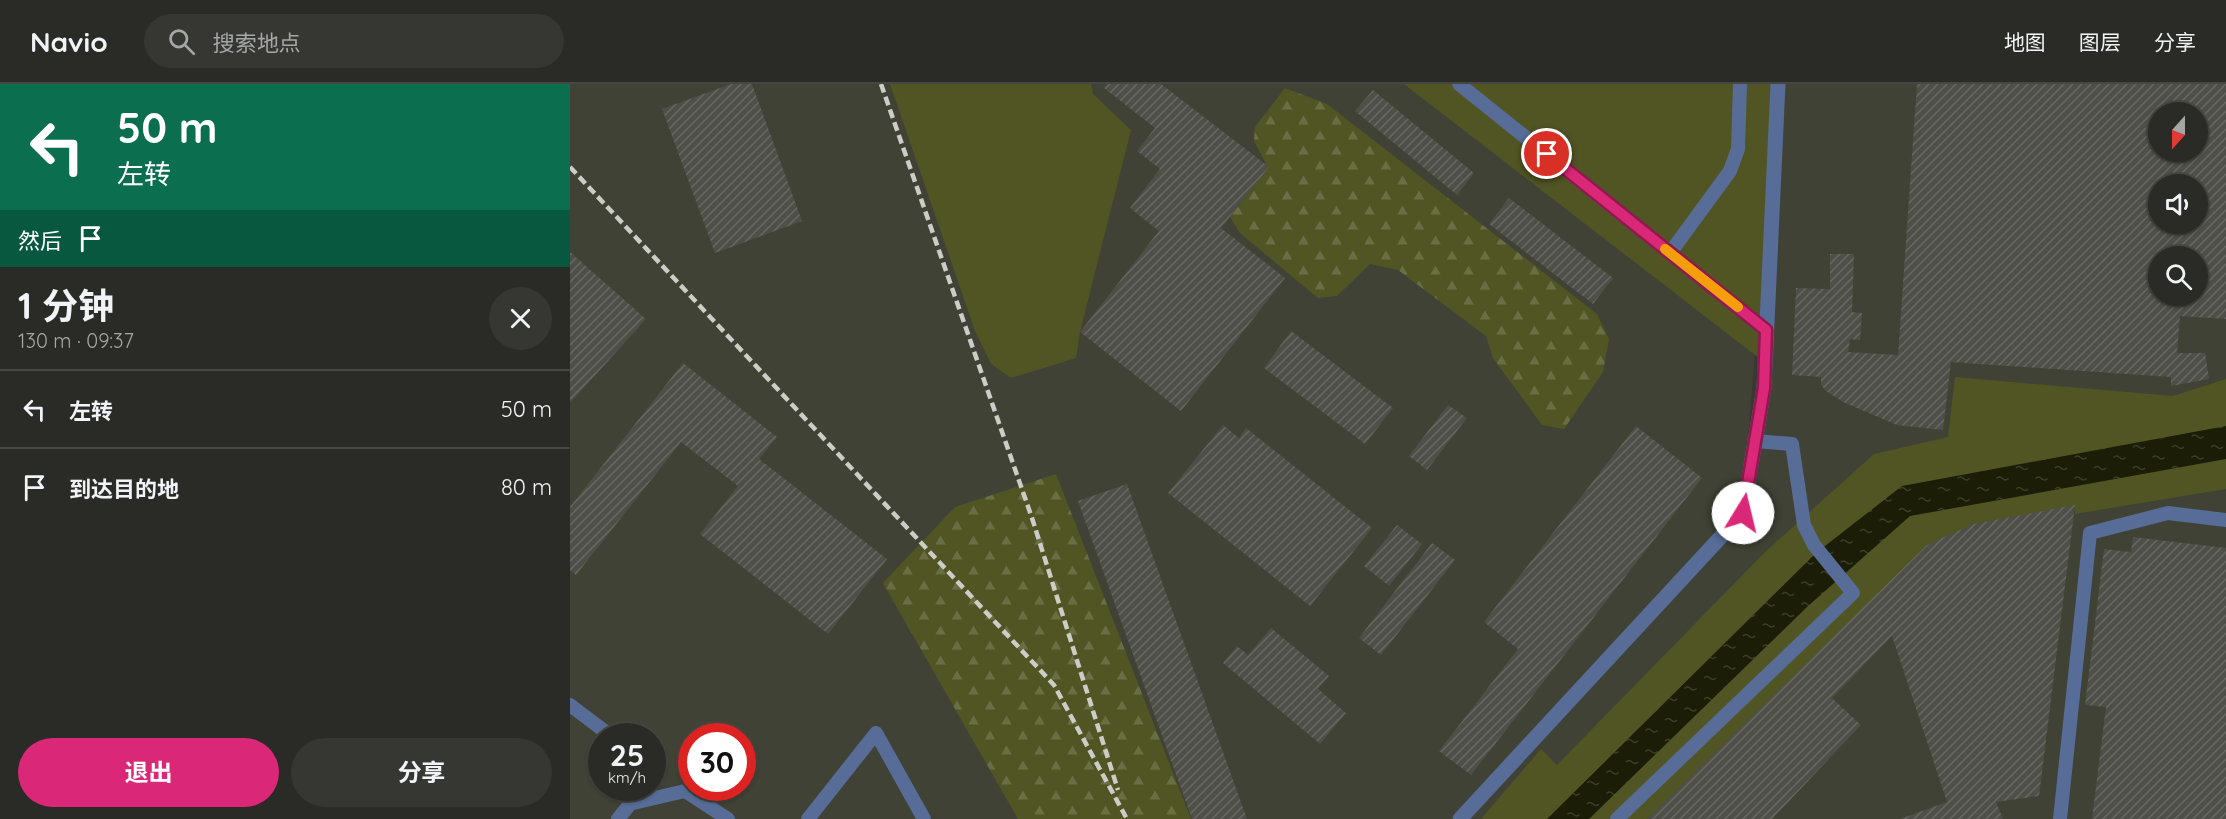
<!DOCTYPE html>
<html lang="zh">
<meta charset="utf-8">
<style>
:root{--surface:#2a2b26;--page:#363732;--text:#f1f3f6;--muted:#a5a7a7;--line:#464743;--accent:#db2777}
body{margin:0;font-family:Quicksand,"Noto Sans SC",sans-serif;background:var(--page);color:var(--text);height:100vh;display:flex;flex-direction:column;font-size:22px;white-space:nowrap}
*{box-sizing:border-box;margin:0}
p{font-size:20px;color:var(--muted)}
.icon{flex:none;width:33px;height:33px;fill:none;stroke:currentColor;stroke-width:2;stroke-linecap:round;stroke-linejoin:round}
.map{position:relative;flex:1;overflow:hidden}
.panel{display:flex;flex-direction:column;background:var(--surface);width:570px}
.panel>*{flex:none}
.banner{background:#0b6e4f;color:#fff;overflow:hidden}
.needle{width:39px;rotate:201deg}
.tools{position:absolute;left:1578px;top:18px;display:grid;gap:12px}
.tools a{display:grid;place-items:center;width:60px;height:60px;border-radius:50%;background:var(--surface);box-shadow:0 2px 4px #0004,0 0 0 2px var(--line);font-size:30px}
.speed{position:absolute;left:18px;top:639px;display:flex;gap:12px;font-size:30px;font-weight:700;text-align:center}
.speed>*{display:grid;place-content:center;width:78px;height:78px;border-radius:50%;background:var(--surface);box-shadow:0 2px 4px #0004,0 0 0 2px var(--line);line-height:1}
.speed small{font-size:15px;font-weight:400}
.speed .limit{border:9px solid #d22;background:#fff;color:#111}
.pin{position:absolute;display:grid;place-items:center;width:51px;height:51px;color:#fff;margin:-26px;border:3px solid #fff;border-radius:50%;box-shadow:0 2px 6px #0007}
.me{position:absolute;width:66px;margin:-33px;rotate:9deg;stroke-linejoin:round;filter:drop-shadow(0 0 4px #0008)}
.turn{display:flex;align-items:center;gap:21px;height:126px;padding:0 18px;font-size:27px}
.turn .icon{width:78px;height:78px;stroke-width:2.5}
.turn b{display:block;font-size:42px;line-height:51px}
.then{display:flex;align-items:center;height:57px;padding:0 18px;background:#0003;gap:12px;font-size:22px}
.round{display:grid;place-items:center;flex:none;width:63px;height:63px;border-radius:32px;background:var(--page)}
.head{display:flex;align-items:center;justify-content:space-between;height:102px;padding:0 18px}
h1{font-size:36px;font-weight:700;line-height:45px}
.primary-button{display:flex;gap:12px;margin-top:auto;padding:12px 18px}
.primary-button a{flex:1;height:69px;border-radius:36px;background:var(--accent);color:#fff;font-size:24px;font-weight:700;line-height:69px;text-align:center}
.primary-button a+a{background:var(--page);color:var(--text)}
ul{padding:0;list-style:none}
li{display:flex;align-items:center;gap:18px;height:78px;padding:0 18px;border-top:2px solid var(--line)}
li div{flex:1}
li b{display:block;font-size:22px}
li em{font-style:normal}
header{display:flex;align-items:center;gap:36px;box-sizing:border-box;height:84px;padding:0 30px;background:var(--surface);border-bottom:2px solid var(--line)}
header strong{font-size:28px}
nav{display:flex;gap:33px;margin-inline-start:auto;font-size:21px}
.search{width:420px;height:54px;background:var(--page);display:flex;align-items:center;gap:15px;box-sizing:border-box;padding:0 21px;border-radius:33px;color:var(--muted);font-size:22px}
main{display:flex;flex:1;min-height:0}
.map>svg:first-child{display:block}
</style>
<header>
<strong>Navio</strong>
<div class="search"><svg class="icon" aria-label="search" viewBox="0 0 24 24"><circle cx="10" cy="10" r="6"/><path d="M15 15l6 6"/></svg>搜索地点</div>
<nav><a>地图</a><a>图层</a><a>分享</a></nav>
</header>
<main>
<section class="panel">
<div class="banner">
<div class="turn"><svg class="icon" aria-label="left" viewBox="0 0 24 24"><path d="M17 20v-9H6M10 6l-5 5 5 5"/></svg><div><b>50 m</b>左转</div></div>
<div class="then">然后<svg class="icon" aria-label="arrive" viewBox="0 0 24 24"><path d="M6 21V4h12l-3 4 3 4H6"/></svg></div>
</div>
<div class="head"><div><h1>1 分钟</h1><p>130 m · 09:37</p></div><a class="round"><svg class="icon" aria-label="close" viewBox="0 0 24 24"><path d="M6 6l12 12M18 6L6 18"/></svg></a></div>
<ul>
<li><svg class="icon" aria-label="left" viewBox="0 0 24 24"><path d="M17 20v-9H6M10 6l-5 5 5 5"/></svg><div><b>左转</b></div><em>50 m</em></li>
<li><svg class="icon" aria-label="arrive" viewBox="0 0 24 24"><path d="M6 21V4h12l-3 4 3 4H6"/></svg><div><b>到达目的地</b></div><em>80 m</em></li>
</ul>
<div class="primary-button"><a>退出</a><a>分享</a></div>
</section>
<div class="map">
<svg width="1656" height="735" viewBox="0 0 1656 735">
<defs>
<pattern id="forest-firs" width="22" height="20" patternUnits="userSpaceOnUse" patternTransform="scale(1.5)"><rect width="22" height="20" fill="#515524"/><path d="M5 1l3.5 6h-7zM16 11l3.5 6h-7z" fill="#6a6e44"/></pattern>
<pattern id="water-ripples" width="26" height="14" patternUnits="userSpaceOnUse" patternTransform="scale(1.5)"><rect width="26" height="14" fill="#1b1d06"/><path d="M2 4q2-2 4 0t4 0M15 11q2-2 4 0t4 0" fill="none" stroke="#3c3e2a"/></pattern>
<pattern id="building-hatch" width="6" height="6" patternUnits="userSpaceOnUse" patternTransform="scale(1.5)"><rect width="6" height="6" fill="#4e4f48"/><path d="M-1 1l2-2M0 6l6-6M5 7l2-2" fill="none" stroke="#686862"/></pattern>
</defs>
<rect width="100%" height="100%" fill="#383932"/>
<path fill="#404235" fill-rule="evenodd" d="M 0,0 L 1206,0 L 1173,419 L 1194,304 L 1208,0 L 1656,0 L 1656,735 L 0,735 ZM 1588,28 L 1628,28 L 1628,68 L 1588,68 ZM 1588,100 L 1628,100 L 1628,140 L 1588,140 ZM 1588,172 L 1628,172 L 1628,212 L 1588,212 ZM 32,652 L 82,652 L 82,704 L 32,704 ZM 122,652 L 172,652 L 172,704 L 122,704 Z"/>
<path fill="#515524" d="M 320,0 L 521,0 L 523,10 L 561,46 L 510,248 L 506,274 L 441,294 L 421,280 L 405,247 Z
M 834,0 L 1209,0 L 1198,281 Z
M 1385,293 L 1603,312 L 1656,295 L 1656,405 L 1505,430 L 1505,422 L 1403,440 L 1077,735 L 911,735 L 971,665 L 987,681 L 1194,469 L 1304,370 L 1378,353 Z"/>
<path fill="url(#forest-firs)" d="M 715,4 L 757,20 L 1027,230 L 1039,255 L 1033,288 L 994,345 L 972,341 L 923,274 L 916,252 L 828,186 L 800,180 L 767,212 L 748,214 L 670,149 L 660,133 L 698,84 L 684,57 L 685,43 Z
M 486,390 L 621,735 L 448,735 L 313,499 L 385,423 Z"/>
<path fill="url(#water-ripples)" d="M 1656,342 L 1656,375 L 1340,432 L 1237,523 L 1019,735 L 977,735 L 1246,469 L 1332,402 Z"/>
<path fill="url(#building-hatch)" fill-rule="evenodd" d="M 161,0 L 182,0 L 232,137 L 145,169 L 92,25 Z
M 537,0 L 591,0 L 699,83 L 651,144 L 715,194 L 611,327 L 510,248 L 589,147 L 560,124 L 590,85 L 567,67 L 585,44 L 534,4 Z
M 1347,0 L 1656,0 L 1656,235 L 1610,232 L 1607,269 L 1635,269 L 1639,295 L 1601,302 L 1601,293 L 1381,278 L 1373,346 L 1327,341 L 1275,319 L 1256,307 L 1251,301 L 1251,293 L 1222,291 L 1226,204 L 1260,205 L 1260,170 L 1284,170 L 1282,228 L 1292,229 L 1290,256 L 1280,255 L 1278,268 L 1328,271 ZM 1588,28 L 1628,28 L 1628,68 L 1588,68 ZM 1588,100 L 1628,100 L 1628,140 L 1588,140 ZM 1588,172 L 1628,172 L 1628,212 L 1588,212 Z
M 803,6 L 904,89 L 887,111 L 785,27 Z
M 939,114 L 1043,194 L 1023,220 L 919,140 Z
M 0,168 L 76,235 L 0,319 Z
M 721,247 L 823,324 L 795,360 L 694,284 Z
M 113,279 L 207,353 L 189,375 L 317,475 L 258,550 L 130,450 L 168,402 L 111,358 L 6,491 L 0,487 L 0,423 Z
M 878,321 L 897,334 L 857,386 L 839,372 Z
M 653,341 L 669,354 L 676,344 L 802,444 L 740,522 L 598,409 Z
M 1066,342 L 1132,394 L 901,691 L 869,667 L 948,565 L 914,538 Z
M 557,400 L 677,735 L 622,735 L 508,417 Z
M 1505,421 L 1469,712 L 1426,718 L 1433,735 L 1330,735 L 1377,718 L 1322,552 L 1262,614 L 1291,641 L 1202,735 L 1077,735 L 1357,461 L 1403,440 Z
M 827,441 L 852,460 L 819,502 L 794,482 Z
M 1563,453 L 1656,464 L 1656,735 L 1522,735 L 1536,623 L 1515,621 L 1534,465 L 1561,468 Z
M 862,459 L 885,476 L 811,571 L 789,554 Z
M 701,544 L 759,592 L 748,605 L 776,629 L 750,660 L 653,579 L 667,562 L 678,571 Z"/>
<g fill="none" stroke-linecap="round" stroke-linejoin="round">
<path stroke="#576c97" stroke-width="14" d="M 889,0 L 1196,246
M 1100,169 L 1160,87 L 1168,65 L 1170,0
M 0,621 L 41,652
M 82,685 L 86,687 L 82,691
M 59,720 L 115,707 L 158,735
M 48,735 L 73,704
M 238,735 L 306,649 L 354,735
M 1047,735 L 1283,509 L 1244,461 L 1234,441 L 1222,360 L 1185,357
M 1490,735 L 1520,449 L 1598,429 L 1656,436"/>
<path stroke="#576c97" stroke-width="15" d="M 890,735 L 1173,429 L 1194,304 L 1208,0"/>
<path stroke="#cdcdc8" stroke-width="4.5" stroke-dasharray="9 4.5" stroke-linecap="butt" d="M 311,0 L 462,434 L 548,706
M 0,83 L 484,601 L 557,735"/>
</g>
<g fill="none" stroke-linecap="round" stroke-linejoin="round">
<defs>
<path id="route" d="M 977,70 L 1196,246 L 1194,304 L 1173,429"/>
</defs>
<use href="#route" stroke="#8e194d" stroke-width="15"/>
<use href="#route" stroke="#db2777" stroke-width="10"/>
<path stroke="#f59e0b" stroke-width="10" d="M 1095,165 L 1168,223"/>
</g>
</svg>
<div class="tools">
<a><svg class="needle" viewBox="-14 -14 28 28"><path d="M0-13l5 13h-10z" fill="#e53935"/><path d="M0 13l5-13h-10z" fill="#a5a7a7"/></svg></a>
<a><svg class="icon" aria-label="sound" viewBox="0 0 24 24"><path d="M4 9h4l5-4v14l-5-4H4zM17 9q2 3 0 6"/></svg></a>
<a><svg class="icon" aria-label="search" viewBox="0 0 24 24"><circle cx="10" cy="10" r="6"/><path d="M15 15l6 6"/></svg></a>
</div>
<div class="speed"><div>25<small>km/h</small></div><div class="limit">30</div></div>
<div class="pin" style="left:977px;top:70px;background:#d93025"><svg class="icon" aria-label="arrive" viewBox="0 0 24 24"><path d="M6 21V4h12l-3 4 3 4H6"/></svg></div>
<svg class="me" style="left:1173px;top:429px" viewBox="-20 -20 40 40"><circle r="19" fill="#fff"/><path d="M0-13L10 11 0 6-10 11z" fill="#db2777"/></svg>
</div>
</main>
